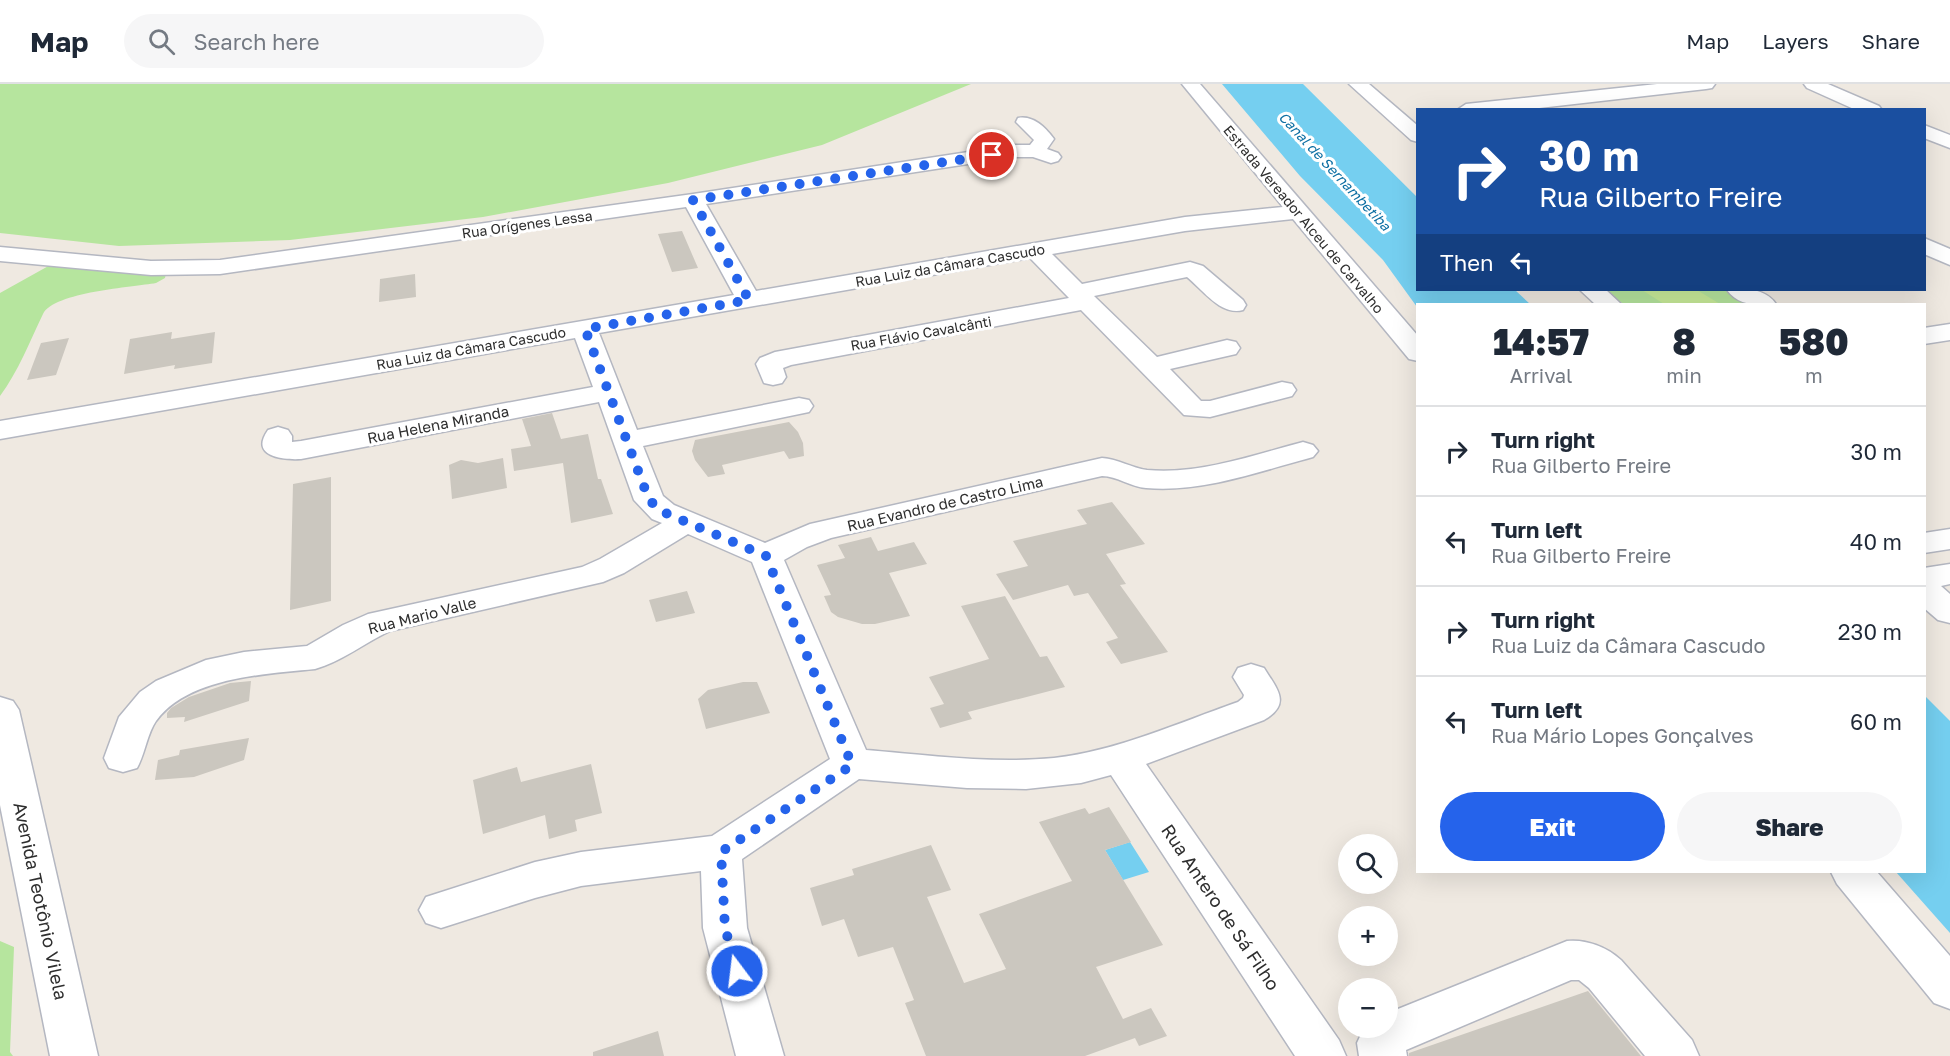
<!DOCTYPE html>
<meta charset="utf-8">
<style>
:root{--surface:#fff;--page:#f6f6f7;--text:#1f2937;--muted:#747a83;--line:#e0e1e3;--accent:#2563eb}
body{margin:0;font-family:"Golos Text",sans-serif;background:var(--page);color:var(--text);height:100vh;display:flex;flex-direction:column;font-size:22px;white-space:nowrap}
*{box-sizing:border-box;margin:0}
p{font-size:20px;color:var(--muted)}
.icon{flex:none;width:33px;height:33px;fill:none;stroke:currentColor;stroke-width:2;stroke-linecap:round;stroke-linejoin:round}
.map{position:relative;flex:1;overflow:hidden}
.side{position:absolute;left:1416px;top:219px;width:510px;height:570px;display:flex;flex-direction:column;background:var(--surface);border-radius:0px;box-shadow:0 6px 24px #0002}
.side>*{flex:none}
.guide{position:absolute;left:1416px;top:24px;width:510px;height:183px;border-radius:0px;box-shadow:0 6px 24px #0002;background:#1a4fa0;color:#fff;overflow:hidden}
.fabs{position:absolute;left:1338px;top:750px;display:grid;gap:12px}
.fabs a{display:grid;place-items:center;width:60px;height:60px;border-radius:50%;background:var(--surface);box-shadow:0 6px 24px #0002;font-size:30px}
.pin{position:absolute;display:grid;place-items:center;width:51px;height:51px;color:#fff;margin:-26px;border:3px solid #fff;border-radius:50%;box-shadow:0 2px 6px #0007}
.me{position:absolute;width:66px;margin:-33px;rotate:345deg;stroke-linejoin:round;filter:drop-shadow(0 0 4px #0008)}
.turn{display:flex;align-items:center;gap:21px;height:126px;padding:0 24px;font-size:27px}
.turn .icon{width:78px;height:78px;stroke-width:2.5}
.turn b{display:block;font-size:42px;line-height:51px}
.then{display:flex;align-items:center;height:57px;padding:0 24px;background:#0003;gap:12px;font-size:22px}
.eta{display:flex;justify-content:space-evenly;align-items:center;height:102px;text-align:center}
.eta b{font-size:36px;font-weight:800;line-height:42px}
.action{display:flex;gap:12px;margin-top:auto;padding:12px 24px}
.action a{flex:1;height:69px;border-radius:36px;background:var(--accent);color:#fff;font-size:24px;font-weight:800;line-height:69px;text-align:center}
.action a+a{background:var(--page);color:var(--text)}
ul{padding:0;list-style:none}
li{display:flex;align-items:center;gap:18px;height:90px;padding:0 24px;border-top:2px solid var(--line)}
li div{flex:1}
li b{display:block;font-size:22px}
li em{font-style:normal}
header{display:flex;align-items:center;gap:36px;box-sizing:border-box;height:84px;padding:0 30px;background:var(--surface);border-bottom:2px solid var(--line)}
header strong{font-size:28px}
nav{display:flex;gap:33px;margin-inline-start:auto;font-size:21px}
.search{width:420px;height:54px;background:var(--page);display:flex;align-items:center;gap:15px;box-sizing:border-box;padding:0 21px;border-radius:33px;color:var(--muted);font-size:22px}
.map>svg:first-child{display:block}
</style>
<header>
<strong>Map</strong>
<div class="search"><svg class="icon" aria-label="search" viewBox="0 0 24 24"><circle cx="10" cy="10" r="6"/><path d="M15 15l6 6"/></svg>Search here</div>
<nav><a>Map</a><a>Layers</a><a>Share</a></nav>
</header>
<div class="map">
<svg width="1950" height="972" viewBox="0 0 1950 972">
<rect width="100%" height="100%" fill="#efe9e1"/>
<path fill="#b6e59e" d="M 0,0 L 971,0 L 822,61 L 668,99 L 483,133 L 290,156 L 119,162 L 0,149 Z
M 52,180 L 118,188 L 166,189 L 165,194 L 156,199 C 133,203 54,208 43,230 C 30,257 18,288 0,312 L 0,209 Z
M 1606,206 L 1726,206 L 1750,220 L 1623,220 Z
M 0,857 L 14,863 L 10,968 L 13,972 L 0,972 Z"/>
<path fill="#c9ec9a" d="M 1642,206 L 1697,206 L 1720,220 L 1664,220 Z"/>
<path fill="#75cff0" d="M 1222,0 L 1303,0 L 1417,113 L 1418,206 L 1515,206 L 1530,220 L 1418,220 L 1417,223 L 1383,176 L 1300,92 Z
M 1925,612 L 1950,637 L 1950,849 L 1896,788 L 1924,788 Z
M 1130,758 L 1149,788 L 1123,796 L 1105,766 Z"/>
<path fill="#cbc7bf" d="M 682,147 L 698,184 L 672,188 L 658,150 Z
M 415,190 L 416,213 L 379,218 L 380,195 Z
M 172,248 L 171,255 L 215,248 L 212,279 L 174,285 L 175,281 L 124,290 L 130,255 Z
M 69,254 L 56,291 L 27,296 L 41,259 Z
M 552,329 L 561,355 L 588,350 L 598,395 L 601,395 L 613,430 L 571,439 L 563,379 L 514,387 L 511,365 L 531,362 L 522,335 Z
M 789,338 L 798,348 L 803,359 L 804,372 L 789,375 L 784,367 L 722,381 L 725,390 L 708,393 L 695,376 L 692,367 L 695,356 Z
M 503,374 L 507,404 L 452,415 L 449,381 L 461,376 L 478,379 Z
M 331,393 L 331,517 L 290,526 L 293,400 Z
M 1112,418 L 1145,460 L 1106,470 L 1126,500 L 1120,501 L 1168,568 L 1121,580 L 1106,558 L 1118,554 L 1088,509 L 1074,512 L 1068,501 L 1013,516 L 996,490 L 1028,482 L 1013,457 L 1087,440 L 1077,426 Z
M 871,453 L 878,467 L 914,458 L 927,480 L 889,489 L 910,532 L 875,540 L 862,540 L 838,533 L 831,528 L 824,512 L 831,511 L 817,481 L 845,474 L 838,461 Z
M 687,507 L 695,529 L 656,538 L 649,516 Z
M 1005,512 L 1040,573 L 1047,572 L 1065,603 L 968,628 L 972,635 L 940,644 L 930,624 L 944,620 L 929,593 L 989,575 L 961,522 Z
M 251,597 L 249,617 L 184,638 L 185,633 L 167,634 L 167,629 L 171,624 L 189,613 L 230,599 Z
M 743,598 L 757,598 L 770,629 L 706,645 L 698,615 L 708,606 Z
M 249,654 L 244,676 L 194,693 L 155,696 L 158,676 L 179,671 L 180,666 Z
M 591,680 L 602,729 L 575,736 L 577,747 L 549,755 L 545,731 L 483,750 L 473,696 L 517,683 L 521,698 Z
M 1109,723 L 1131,758 L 1105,766 L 1163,861 L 1096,883 L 1123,935 L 1151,924 L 1167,952 L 1139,962 L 1135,954 L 1085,972 L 926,972 L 905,919 L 914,916 L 893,863 L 858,873 L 844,835 L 822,842 L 810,804 L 854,791 L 852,785 L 931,761 L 951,806 L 927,813 L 964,899 L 1006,885 L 979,830 L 1072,797 L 1039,738 L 1085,724 L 1089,730 Z
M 1588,907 L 1641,972 L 1409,972 L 1409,969 Z
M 658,947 L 664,972 L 593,972 L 593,968 Z"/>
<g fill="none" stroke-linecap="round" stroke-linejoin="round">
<defs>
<path id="minor" d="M 1182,0 L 1200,0 L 1418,252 L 1418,277 L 1409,275 L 1293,135 L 1185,147 L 1052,170 L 1082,200 L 1190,178 L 1203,182 L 1243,216 L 1246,221 L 1243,226 C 1221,232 1203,206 1187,193 L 1094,212 L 1157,273 L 1227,256 L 1236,258 L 1240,264 L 1236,270 L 1170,285 L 1201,317 L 1210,317 L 1282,298 L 1292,300 L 1296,306 L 1292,312 L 1210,333 L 1184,331 L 1081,226 L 791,281 L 783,284 L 786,293 L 782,299 L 773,301 L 764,299 L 756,280 L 760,274 L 775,268 L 1069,214 L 1030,174 L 599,249 L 637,346 L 799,314 L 809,316 L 813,322 L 809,328 L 643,362 L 663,412 L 674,421 L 765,459 L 810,440 L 1102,374 C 1118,375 1132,384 1147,386 C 1199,391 1253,371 1303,358 L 1313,361 L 1318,367 L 1313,373 C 1260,387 1203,409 1146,404 C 1131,403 1117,392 1102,392 L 831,454 L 807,463 L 784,476 L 866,666 C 928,671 991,680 1054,674 C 1117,667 1178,639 1238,618 L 1243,614 L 1244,611 L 1233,593 L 1238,584 L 1251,580 L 1264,584 C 1277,605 1292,620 1264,636 L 1146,680 L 1339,956 L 1346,972 L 1295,972 L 1111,691 L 1081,699 L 1026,705 L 967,704 L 859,695 L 742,775 L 747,844 L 784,972 L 736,972 L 703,844 L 701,787 L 581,802 L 535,814 L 441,844 L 426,839 L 419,826 L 426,813 L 535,778 L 581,768 L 712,752 L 830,675 L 752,478 L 688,450 L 624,489 L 603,498 L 390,547 C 364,559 341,578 315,585 C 266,590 188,593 156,637 C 147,650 145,670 137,684 L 123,688 L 109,684 L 104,674 L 119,633 L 140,608 L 156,597 L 206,576 L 244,568 L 307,562 L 343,541 L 368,530 L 582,483 L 600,475 L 662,439 L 652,435 L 634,416 L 599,318 L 301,375 C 283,376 249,373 268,346 L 278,343 L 288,346 L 292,352 L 292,358 L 301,357 L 593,303 L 575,254 L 0,355 L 0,337 L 734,211 L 686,123 L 220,190 L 151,191 L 0,177 L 0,163 L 151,177 L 220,176 L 693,110 L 1014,61 L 1030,61 L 1034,56 L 1016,38 L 1018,34 C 1033,31 1046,44 1054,55 L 1047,65 L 1058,69 L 1061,73 L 1058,77 L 1051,79 L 1033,73 L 1014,73 L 706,120 L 756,207 L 1185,133 L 1283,123 Z
M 1349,0 L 1369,0 L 1418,42 L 1418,58 L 1411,56 Z
M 1657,0 L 1715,0 L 1712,4 L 1706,5 L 1521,26 L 1457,26 L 1466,20 Z
M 1804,0 L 1828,0 L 1879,22 L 1882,26 L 1856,26 L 1807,4 Z
M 1924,41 L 1950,51 L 1950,64 L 1924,54 Z
M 1924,154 L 1950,165 L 1950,181 L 1924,170 Z
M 1580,206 L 1606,206 L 1621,220 L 1595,220 Z
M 1727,206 C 1744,204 1765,204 1776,220 C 1759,222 1738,222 1727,206 Z
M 1950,240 L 1950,256 L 1924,260 L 1924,244 Z
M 1950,445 L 1950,465 L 1924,469 L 1924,449 Z
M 1950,480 L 1950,500 L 1941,502 L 1950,510 L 1950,539 L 1938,536 L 1924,524 L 1924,484 Z
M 0,613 L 13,617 L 19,626 L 98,972 L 50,972 L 0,721 Z
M 1831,788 L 1877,788 L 1950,872 L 1950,925 L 1934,919 L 1837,800 Z
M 1567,857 C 1586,855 1607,863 1621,876 L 1692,956 L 1699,972 L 1645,972 L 1589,904 L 1579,896 L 1571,896 L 1406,966 L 1407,972 L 1359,972 L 1357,959 L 1364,944 L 1388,944 L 1388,929 Z"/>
</defs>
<use href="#minor" stroke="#b4b7c1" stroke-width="3"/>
<use href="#minor" fill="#fff" fill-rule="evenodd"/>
</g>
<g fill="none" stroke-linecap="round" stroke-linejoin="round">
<path stroke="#2563eb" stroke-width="10" stroke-dasharray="0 18" d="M 737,887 L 725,844 L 721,768 L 852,681 L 766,472 L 663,428 L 649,416 L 585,245 L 749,216 L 693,116 L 992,71"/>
</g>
<g text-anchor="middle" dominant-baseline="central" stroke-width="6" stroke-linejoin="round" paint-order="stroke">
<g font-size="14" font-style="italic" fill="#0d6fa3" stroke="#fff">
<text transform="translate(1335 87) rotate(47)">Canal de Sernambetiba</text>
</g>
<g font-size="14" fill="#2e2e2e" stroke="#fff">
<text transform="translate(1304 135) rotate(50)">Estrada Vereador Alceu de Carvalho</text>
<text transform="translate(527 140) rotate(-8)">Rua Orígenes Lessa</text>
<text transform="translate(950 181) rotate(-10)">Rua Luiz da Câmara Cascudo</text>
<text transform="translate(921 249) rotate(-10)">Rua Flávio Cavalcânti</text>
<text transform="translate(471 264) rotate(-10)">Rua Luiz da Câmara Cascudo</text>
</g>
<g font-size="15" fill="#2e2e2e" stroke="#fff">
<text transform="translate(438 340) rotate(-11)">Rua Helena Miranda</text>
<text transform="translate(945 419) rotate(-13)">Rua Evandro de Castro Lima</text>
<text transform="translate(422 531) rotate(-14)">Rua Mario Valle</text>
</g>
<g font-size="18" fill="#2e2e2e" stroke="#fff">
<text transform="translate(41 817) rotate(78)">Avenida Teotônio Vilela</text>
<text transform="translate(1221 823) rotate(56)">Rua Antero de Sá Filho</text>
</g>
</g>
</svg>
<div class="fabs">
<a><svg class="icon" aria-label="search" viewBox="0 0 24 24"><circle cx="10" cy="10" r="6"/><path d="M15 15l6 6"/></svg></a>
<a>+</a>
<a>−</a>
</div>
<div class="pin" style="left:992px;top:71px;background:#d93025"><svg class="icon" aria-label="arrive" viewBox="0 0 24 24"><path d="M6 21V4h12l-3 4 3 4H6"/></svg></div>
<svg class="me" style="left:737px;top:887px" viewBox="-20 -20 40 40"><circle r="17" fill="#2563eb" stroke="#fff" stroke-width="3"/><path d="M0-11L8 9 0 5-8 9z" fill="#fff"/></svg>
<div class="guide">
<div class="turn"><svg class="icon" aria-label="right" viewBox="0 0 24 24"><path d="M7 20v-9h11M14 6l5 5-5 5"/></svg><div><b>30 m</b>Rua Gilberto Freire</div></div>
<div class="then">Then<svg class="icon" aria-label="left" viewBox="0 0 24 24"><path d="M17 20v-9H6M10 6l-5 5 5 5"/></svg></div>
</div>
<section class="side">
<div class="eta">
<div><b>14:57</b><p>Arrival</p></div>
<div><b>8</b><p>min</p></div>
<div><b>580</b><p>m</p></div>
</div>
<ul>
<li><svg class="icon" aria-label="right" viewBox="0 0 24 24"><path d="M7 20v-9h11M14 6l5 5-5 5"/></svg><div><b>Turn right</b><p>Rua Gilberto Freire</p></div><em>30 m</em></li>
<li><svg class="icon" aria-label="left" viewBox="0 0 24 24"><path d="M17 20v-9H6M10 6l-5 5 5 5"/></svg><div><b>Turn left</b><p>Rua Gilberto Freire</p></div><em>40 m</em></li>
<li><svg class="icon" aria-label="right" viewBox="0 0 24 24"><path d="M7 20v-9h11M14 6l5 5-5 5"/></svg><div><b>Turn right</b><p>Rua Luiz da Câmara Cascudo</p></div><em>230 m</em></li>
<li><svg class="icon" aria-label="left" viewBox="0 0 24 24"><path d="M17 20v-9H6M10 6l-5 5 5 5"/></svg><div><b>Turn left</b><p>Rua Mário Lopes Gonçalves</p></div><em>60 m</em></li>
</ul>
<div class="action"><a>Exit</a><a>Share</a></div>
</section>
</div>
